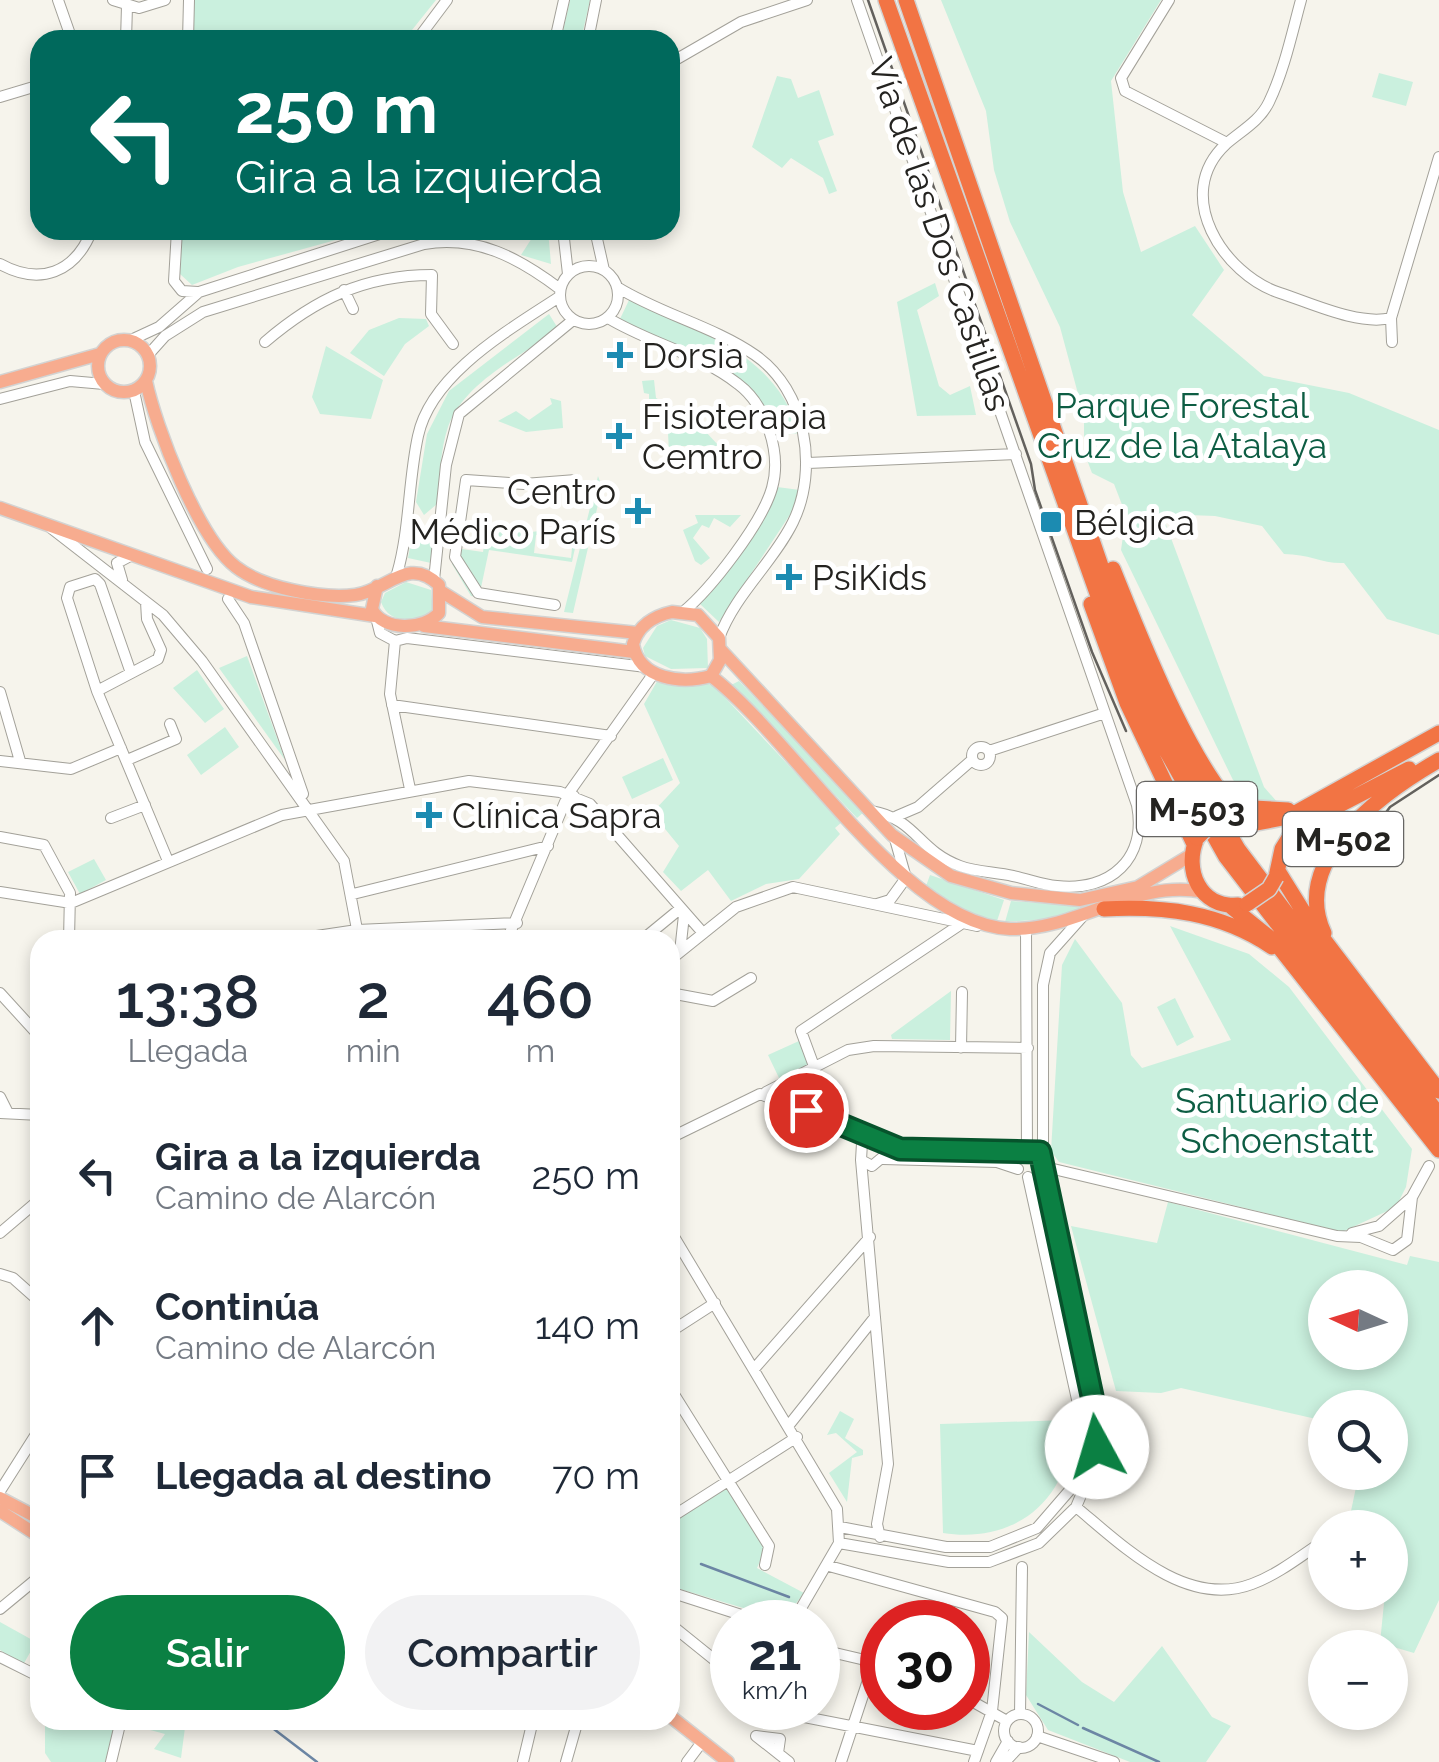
<!DOCTYPE html>
<html lang="es">
<meta charset="utf-8">
<style>
:root{--surface:#fff;--page:#f2f2f3;--text:#1f2937;--muted:#747a83;--accent:#0b8043}
body{margin:0;font-family:Raleway,sans-serif;background:var(--page);color:var(--text);height:100vh;display:flex;flex-direction:column;font-size:38px;white-space:nowrap}
*{box-sizing:border-box;margin:0}
p{font-size:32px;color:var(--muted)}
.icon{flex:none;width:55px;height:55px;fill:none;stroke:currentColor;stroke-width:2;stroke-linecap:round;stroke-linejoin:round}
.map{position:relative;flex:1;overflow:hidden}
.details{position:absolute;left:30px;top:930px;width:650px;height:800px;display:flex;flex-direction:column;background:var(--surface);border-radius:30px;box-shadow:0 5px 15px #0003}
.details>*{flex:none}
.banner{position:absolute;left:30px;top:30px;width:650px;height:210px;border-radius:30px;box-shadow:0 5px 15px #0003;background:#00695c;color:#fff;overflow:hidden}
.needle{width:65px;rotate:274deg}
.tools{position:absolute;left:1308px;top:1270px;display:grid;gap:20px}
.tools a{display:grid;place-items:center;width:100px;height:100px;border-radius:50%;background:var(--surface);box-shadow:0 5px 15px #0003;font-size:50px}
.speed{position:absolute;left:710px;top:1600px;display:flex;gap:20px;font-size:50px;font-weight:700;text-align:center}
.speed>*{display:grid;place-content:center;width:130px;height:130px;border-radius:50%;background:var(--surface);box-shadow:0 5px 15px #0003;line-height:1}
.speed small{font-size:25px;font-weight:400}
.speed .limit{border:15px solid #d22;background:#fff;color:#111}
.pin{position:absolute;display:grid;place-items:center;width:85px;height:85px;color:#fff;margin:-42px;border:5px solid #fff;border-radius:50%;box-shadow:0 2px 10px #0007}
.me{position:absolute;width:110px;margin:-55px;rotate:354deg;stroke-linejoin:round;filter:drop-shadow(0 0 8px #0008)}
.turn{display:flex;align-items:center;gap:35px;height:210px;padding:0 40px;font-size:45px}
.turn .icon{width:130px;height:130px;stroke-width:2.5}
.turn b{display:block;font-size:70px;line-height:85px}
.eta{display:flex;justify-content:space-evenly;align-items:center;height:170px;text-align:center}
.eta b{font-size:60px;font-weight:600;line-height:70px}
.cta{display:flex;gap:20px;margin-top:auto;padding:20px 40px}
.cta a{flex:1;height:115px;border-radius:60px;background:var(--accent);color:#fff;font-size:40px;font-weight:600;line-height:115px;text-align:center}
.cta a+a{background:var(--page);color:var(--text)}
ul{padding:0;list-style:none}
li{display:flex;align-items:center;gap:30px;height:150px;padding:0 40px}
li div{flex:1}
li b{display:block;font-size:38px}
li em{font-style:normal}
.map>svg:first-child{display:block}
</style>
<div class="map">
<svg width="1439" height="1762" viewBox="0 0 1439 1762">
<rect width="100%" height="100%" fill="#f6f4ec"/>
<path fill="#caf0de" fill-rule="evenodd" d="M 191,0 L 436,0 L 404,40 L 387,34 L 392,40 L 191,40 Z
M 570,0 L 590,0 L 581,40 L 561,40 Z
M 941,0 L 1161,0 L 1111,81 L 1123,192 L 1141,252 L 1195,226 L 1224,270 L 1192,315 L 1264,376 L 1349,393 L 1439,430 L 1439,635 L 1387,619 L 1344,563 C 1323,564 1309,554 1284,554 L 1262,526 L 1215,516 L 1162,514 L 1264,787 L 1278,803 L 1255,800 L 1233,780 L 1121,550 L 1126,515 L 1114,484 L 1092,473 L 1084,452 L 1084,416 L 1060,327 L 1010,222 L 994,170 L 986,111 Z
M 1379,73 L 1413,82 L 1406,106 L 1372,97 Z
M 777,76 L 791,79 L 798,98 L 819,90 L 834,135 L 818,141 L 837,191 L 829,194 L 823,178 L 791,158 L 782,168 L 752,147 Z
M 182,230 L 372,230 L 238,267 L 192,285 L 180,274 Z
M 537,230 L 548,230 L 551,264 L 521,255 Z
M 935,283 L 939,296 L 917,310 L 939,386 L 950,395 L 970,386 L 976,415 L 917,416 L 897,302 Z
M 630,298 C 699,332 775,352 799,433 L 776,436 C 747,360 686,354 620,319 Z
M 549,314 L 559,330 C 522,355 464,382 448,427 C 440,450 440,479 437,504 L 424,515 L 416,502 L 427,434 L 449,391 Z
M 399,318 L 426,319 L 429,326 L 405,344 L 384,376 L 350,353 L 369,330 Z
M 326,346 L 383,380 L 371,419 L 320,414 L 312,397 Z
M 654,380 L 656,398 L 692,417 L 719,446 L 675,446 L 675,453 L 669,452 L 668,433 L 674,432 L 670,415 L 649,417 L 649,394 L 644,393 L 642,381 Z
M 550,398 L 561,401 L 563,428 L 526,432 L 498,421 L 516,411 L 529,420 L 552,404 Z
M 598,476 L 602,487 L 573,613 L 564,612 Z
M 777,487 L 800,490 L 797,504 L 719,622 L 700,604 L 737,555 Z
M 695,515 L 741,515 L 730,527 L 714,518 L 709,528 L 702,525 L 693,538 L 710,558 L 701,565 L 695,561 L 683,530 L 698,523 Z
M 580,525 L 572,562 L 489,550 L 479,597 L 471,596 L 452,564 L 455,548 L 483,552 L 487,526 L 525,533 ZM 536,535 L 573,538 L 571,558 L 534,553 Z
M 414,526 L 424,530 L 435,526 L 431,563 L 408,558 Z
M 406,582 L 431,590 L 433,612 C 414,621 390,626 381,602 L 385,593 Z
M 671,620 L 700,628 L 707,639 L 708,668 L 671,669 L 645,656 L 643,648 L 657,626 Z
M 247,656 L 285,760 L 219,668 Z
M 197,670 L 224,709 L 205,723 L 173,688 Z
M 659,678 L 705,682 L 716,688 L 842,822 L 835,828 L 840,834 L 799,879 L 766,884 L 731,901 L 708,870 L 681,891 L 663,872 L 679,846 L 652,813 L 680,783 L 644,704 Z
M 739,681 L 864,812 L 857,818 L 731,685 Z
M 225,727 L 239,747 L 201,775 L 187,755 Z
M 663,758 L 673,780 L 632,799 L 622,777 Z
M 94,859 L 106,880 L 80,894 L 68,872 Z
M 930,875 L 1004,900 L 997,921 L 962,913 L 926,886 Z
M 1011,901 L 1079,906 L 1079,910 L 1046,919 L 1005,922 Z
M 1170,926 L 1249,954 L 1289,987 L 1412,1149 L 1406,1187 L 1396,1207 L 1342,1232 L 1059,1162 L 1051,1151 L 1062,965 L 1075,939 L 1122,1003 L 1131,1055 L 1142,1068 L 1231,1040 Z
M 951,991 L 950,1040 L 892,1039 L 891,1035 Z
M 1175,998 L 1194,1037 L 1177,1046 L 1157,1007 Z
M 799,1041 L 809,1067 L 780,1080 L 768,1055 Z
M 1168,1202 L 1407,1265 L 1410,1256 L 1439,1262 L 1439,1600 L 1414,1653 L 1380,1643 L 1385,1593 L 1390,1592 L 1390,1528 L 1355,1527 L 1351,1511 L 1359,1473 L 1390,1472 L 1390,1408 L 1325,1408 L 1325,1421 L 1181,1388 L 1161,1393 L 1116,1391 L 1071,1226 L 1157,1243 ZM 1325,1288 L 1390,1288 L 1390,1352 L 1325,1352 Z
M 840,1411 L 854,1419 L 845,1438 L 863,1450 L 863,1455 L 852,1458 L 847,1502 L 829,1473 L 857,1452 L 836,1433 L 827,1435 Z
M 1069,1420 C 1076,1496 1016,1545 943,1533 L 940,1424 Z
M 728,1487 L 766,1547 L 757,1568 L 804,1593 L 783,1620 L 670,1586 L 670,1524 Z
M 0,1622 L 36,1642 L 23,1665 L 0,1650 Z
M 1029,1632 L 1082,1682 L 1114,1702 L 1162,1646 L 1212,1717 L 1231,1726 L 1206,1762 L 1130,1762 L 1048,1730 L 1026,1695 Z
M 45,1720 L 116,1720 L 105,1762 L 51,1762 L 45,1753 Z
M 128,1720 L 186,1720 L 181,1758 L 154,1749 L 165,1734 L 128,1724 Z"/>
<g fill="none" stroke-linecap="round" stroke-linejoin="round">
<path stroke="#6c86a4" stroke-width="2.5" d="M 701,1564 L 789,1597
M 1038,1704 L 1078,1725
M 262,1720 L 317,1762
M 1083,1728 L 1159,1762"/>
<defs>
<path id="minor" d="M 58,0 L 72,40
M 113,0 L 139,8 L 165,0
M 857,0 L 1137,805 C 1147,858 1111,892 1057,886 C 1042,885 1028,879 1013,876 C 995,872 976,872 960,866 C 917,850 917,819 871,811
M 1169,0 L 1121,78 L 1125,91 L 1227,143
M 1301,0 C 1292,33 1284,71 1269,102 C 1260,121 1241,131 1226,144 C 1171,195 1224,275 1280,293 C 1311,303 1359,326 1391,318 L 1439,157
M 126,40 L 127,6
M 188,40 L 189,0
M 417,40 L 447,0
M 555,40 L 564,0
M 588,40 L 596,0
M 670,63 L 741,22 L 807,0
M 0,97 L 40,85
M 177,230 L 174,281 L 182,291 L 198,292
M 563,230 L 568,274
M 595,230 L 604,270
M 0,264 C 40,286 75,273 92,230
M560 295a29 29 0 1 1 58 0a29 29 0 1 1-58 0Z
M 617,287 C 660,314 713,326 755,355 C 806,390 819,469 793,522 C 773,563 735,594 719,638
M 344,290 L 353,309
M 608,318 C 649,343 700,354 738,384 C 766,405 782,453 772,488 C 762,523 711,589 683,612
M 1391,318 L 1392,342
M 131,340 L 159,327 L 199,292 L 392,230
M 265,342 C 315,299 365,275 432,275 L 431,314 L 453,344
M 148,355 L 165,336 L 203,312 L 424,244 C 477,235 519,258 560,289
M 134,391 L 145,442 L 207,569
M 0,399 L 70,381 L 104,384
M 808,463 L 1016,454
M 51,528 L 163,615 L 202,661 L 344,861 L 359,940
M 397,574 C 410,529 408,482 418,436 C 431,374 509,330 559,297
M 122,580 L 117,563 L 132,555
M 434,580 L 446,465 L 459,414 L 573,320
M 228,599 L 244,623 L 303,794
M 555,605 L 478,593 L 455,557 L 466,480 L 524,484 L 576,480
M 376,617 L 380,633 L 395,641 L 407,638 L 646,667
M 395,641 L 390,694 L 410,789
M 131,673 L 100,584 L 95,579 L 70,587 L 67,598 L 97,691 L 168,861
M 97,691 L 158,659 L 161,650 L 147,619 L 146,602
M 0,692 L 20,761
M 392,705 L 611,736
M972 756a9 9 0 1 1 18 0a9 9 0 1 1-18 0Z
M 989,751 L 1105,713
M 127,760 L 176,739 L 170,724
M 0,761 L 71,769 L 121,748
M 568,794 L 654,673
M 897,816 L 918,807 L 972,760
M 111,818 L 145,805
M 0,837 L 44,845 L 70,893 L 69,940
M 0,892 L 71,903 L 282,815 L 469,781 L 560,792 L 590,804 L 703,933
M 353,894 L 548,846
M 877,904 L 890,900 L 906,878 L 895,839
M 1026,929 L 1027,1150
M 290,940 L 357,930 L 517,923
M 507,940 L 565,802 L 574,796
M 642,940 L 681,908
M 680,952 L 684,915
M 670,960 L 736,907 L 793,887 L 977,926
M 670,962 L 670,988
M 0,993 L 40,1037
M 670,993 L 713,1001 L 751,978
M 961,1048 L 962,992
M 815,1069 L 801,1031 L 961,924
M 766,1092 L 848,1050 L 874,1046 L 1028,1048
M 0,1097 L 8,1113
M 805,1110 L 802,1087 L 809,1074
M 0,1113 L 40,1115
M 670,1138 L 760,1094 L 899,1149 L 1023,1152
M 871,1139 L 862,1143 L 861,1160 L 872,1166 L 884,1156
M 883,1159 L 997,1162 L 1018,1169
M 861,1160 L 888,1464 L 877,1524 L 880,1537
M 1045,1167 L 1337,1236 L 1361,1237 L 1393,1250 L 1407,1240 L 1412,1197 L 1429,1166
M 1043,1172 L 1043,985 L 1050,953 L 1083,916
M 670,1230 L 837,1509 L 839,1543 L 793,1622
M 0,1233 L 40,1199
M 1352,1233 L 1379,1226 L 1412,1197
M 0,1274 L 13,1278 L 40,1302
M 670,1332 L 715,1303
M 754,1369 L 870,1237
M 670,1388 L 769,1546 L 765,1565
M 789,1425 L 875,1317
M 0,1491 L 40,1428
M 1076,1507 C 1123,1546 1186,1609 1252,1584 C 1279,1574 1302,1555 1325,1540
M 670,1518 L 797,1437
M 840,1527 L 946,1547 L 990,1547 L 1037,1528 L 1069,1491 L 1081,1457 L 1080,1413 L 1028,1177
M 1344,1528 L 1345,1527
M 839,1543 L 949,1562 L 989,1562 L 1039,1543 L 1076,1507 L 1093,1467 L 1096,1423 L 1043,1172
M 829,1566 L 995,1612 L 1002,1618 L 992,1711 L 974,1762
M 670,1592 L 763,1622
M 0,1609 L 40,1576
M 670,1624 L 732,1674
M 818,1649 L 882,1664
M 0,1657 L 40,1677
M 968,1699 L 1007,1721
M 775,1708 L 784,1713 L 978,1751
M 1020,1714 L 1022,1567
M1004 1731a17 17 0 1 1 34 0a17 17 0 1 1-34 0Z
M 1037,1736 L 1114,1762
M 778,1753 L 780,1739 L 756,1736 L 789,1762
M 111,1762 L 121,1720
M 523,1762 L 533,1720
M 566,1762 L 578,1720
M 687,1762 L 702,1742
M 841,1762 L 874,1662
M 996,1762 L 1008,1741
M 1005,1762 L 1019,1747"/>
<path id="major" d="M98 366a26 26 0 1 1 52 0a26 26 0 1 1-52 0Z
M 146,381 C 156,428 198,538 236,567 C 263,588 321,599 355,595 C 387,591 408,555 439,585 L 439,613 C 424,630 383,632 372,609 L 377,586
M 0,382 L 100,354
M 0,508 L 251,597 L 375,616
M 442,592 L 482,617 L 638,633
M 672,612 L 698,615 L 719,638 L 720,660 L 711,676 C 682,684 639,680 633,644 C 638,626 654,616 672,612 Z
M 424,626 L 634,652
M 721,650 L 892,835 L 951,876 L 1011,893 L 1080,900 L 1138,887 L 1191,855
M 711,676 C 795,740 903,924 1010,929 C 1077,931 1136,878 1203,892
M 0,1498 L 40,1519
M 0,1511 L 40,1537
M 670,1716 L 728,1762"/>
<path id="highway" d="M 886,0 L 1099,599 L 1145,713 L 1226,857 L 1439,1133
M 906,0 L 1111,595 L 1160,714 L 1238,849 L 1439,1115
M 1113,569 C 1140,636 1192,772 1244,818
M 1091,604 L 1127,703 L 1194,844
M 1226,791 L 1254,808 L 1288,810
M 1257,823 L 1288,817 L 1439,733
M 1197,838 C 1183,870 1200,908 1238,905
M 1278,871 L 1306,916 L 1439,1091
M 1276,877 L 1282,849 L 1295,828 L 1409,769
M 1229,905 L 1275,942 L 1439,1150
M 1104,909 C 1165,906 1220,912 1272,947
M 1324,933 C 1289,858 1385,791 1439,760"/>
</defs>
<use href="#minor" stroke="#a3a199" stroke-width="12"/>
<use href="#major" stroke="#d3d3d2" stroke-width="15"/>
<use href="#highway" stroke="#d3d3d2" stroke-width="18"/>
<use href="#minor" stroke="#fff" stroke-width="10"/>
<use href="#major" stroke="#f7ac8f" stroke-width="12"/>
<use href="#highway" stroke="#f27444" stroke-width="15"/>
<path stroke="#63615d" stroke-width="2.5" d="M 868,0 L 1031,464 L 1035,490 L 1092,652 L 1126,731
M 1360,848 L 1390,807 L 1439,775"/>
<defs>
<path id="highway-bridge" d="M 1197,838 L 1212,823 L 1233,817
M 1247,904 L 1269,889 L 1276,877"/>
</defs>
<use href="#highway-bridge" stroke="#d3d3d2" stroke-width="18" stroke-linecap="butt"/>
<use href="#highway-bridge" stroke="#f27444" stroke-width="15"/>
</g>
<g fill="none" stroke-linecap="round" stroke-linejoin="round">
<defs>
<path id="route" d="M 806,1110 L 900,1149 L 1040,1152 L 1092,1396 L 1097,1447"/>
</defs>
<use href="#route" stroke="#07532c" stroke-width="25"/>
<use href="#route" stroke="#0b8043" stroke-width="18"/>
</g>
<g fill="#1c8bb1" stroke="#fff" stroke-width="4">
<path d="M615 340h10v10h10v10h-10v10h-10v-10h-10v-10h10z"/>
<path d="M614 421h10v10h10v10h-10v10h-10v-10h-10v-10h10z"/>
<path d="M633 496h10v10h10v10h-10v10h-10v-10h-10v-10h10z"/>
<rect x="1039" y="510" width="24" height="24" rx="5"/>
<path d="M784 562h10v10h10v10h-10v10h-10v-10h-10v-10h10z"/>
<path d="M424 800h10v10h10v10h-10v10h-10v-10h-10v-10h10z"/>
</g>
<g text-anchor="middle" dominant-baseline="central" stroke-width="10" stroke-linejoin="round" paint-order="stroke">
<g fill="#fff" stroke="#666563" stroke-width="2.5">
<rect x="1137" y="782" width="120" height="54" rx="8"/>
<rect x="1283" y="812" width="120" height="54" rx="8"/>
</g>
<g font-size="32" font-weight="bold" fill="#242320">
<text x="1197" y="809">M-503</text>
<text x="1343" y="839">M-502</text>
</g>
<g font-size="35" fill="#242320" stroke="#fff">
<text transform="translate(940 234) rotate(71)">Vía de las Dos Castillas</text>
</g>
<g font-size="35" fill="#242320" stroke="#fff" text-anchor="start">
<text x="642" y="355">Dorsia</text>
<text x="642" y="416">Fisioterapia<tspan x="642" dy="40">Cemtro</tspan></text>
<text x="616" y="491" text-anchor="end">Centro<tspan x="616" dy="40">Médico París</tspan></text>
<text x="1074" y="522">Bélgica</text>
<text x="812" y="577">PsiKids</text>
<text x="452" y="815">Clínica Sapra</text>
</g>
<g font-size="35" fill="#0d5d43" stroke="#fff">
<text x="1182" y="405">Parque Forestal<tspan x="1182" dy="40">Cruz de la Atalaya</tspan></text>
<text x="1277" y="1100">Santuario de<tspan x="1277" dy="40">Schoenstatt</tspan></text>
</g>
</g>
</svg>
<div class="tools">
<a><svg class="needle" viewBox="-14 -14 28 28"><path d="M0-13l5 13h-10z" fill="#e53935"/><path d="M0 13l5-13h-10z" fill="#747a83"/></svg></a>
<a><svg class="icon" aria-label="search" viewBox="0 0 24 24"><circle cx="10" cy="10" r="6"/><path d="M15 15l6 6"/></svg></a>
<a>+</a>
<a>−</a>
</div>
<div class="speed"><div>21<small>km/h</small></div><div class="limit">30</div></div>
<div class="pin" style="left:806px;top:1110px;background:#d93025"><svg class="icon" aria-label="arrive" viewBox="0 0 24 24"><path d="M6 21V4h12l-3 4 3 4H6"/></svg></div>
<svg class="me" style="left:1097px;top:1447px" viewBox="-20 -20 40 40"><circle r="19" fill="#fff"/><path d="M0-13L10 11 0 6-10 11z" fill="#0b8043"/></svg>
<div class="banner">
<div class="turn"><svg class="icon" aria-label="left" viewBox="0 0 24 24"><path d="M17 20v-9H6M10 6l-5 5 5 5"/></svg><div><b>250 m</b>Gira a la izquierda</div></div>
</div>
<section class="details">
<div class="eta">
<div><b>13:38</b><p>Llegada</p></div>
<div><b>2</b><p>min</p></div>
<div><b>460</b><p>m</p></div>
</div>
<ul>
<li><svg class="icon" aria-label="left" viewBox="0 0 24 24"><path d="M17 20v-9H6M10 6l-5 5 5 5"/></svg><div><b>Gira a la izquierda</b><p>Camino de Alarcón</p></div><em>250 m</em></li>
<li><svg class="icon" aria-label="ahead" viewBox="0 0 24 24"><path d="M12 20V5M6 11l6-6 6 6"/></svg><div><b>Continúa</b><p>Camino de Alarcón</p></div><em>140 m</em></li>
<li><svg class="icon" aria-label="arrive" viewBox="0 0 24 24"><path d="M6 21V4h12l-3 4 3 4H6"/></svg><div><b>Llegada al destino</b></div><em>70 m</em></li>
</ul>
<div class="cta"><a>Salir</a><a>Compartir</a></div>
</section>
</div>
